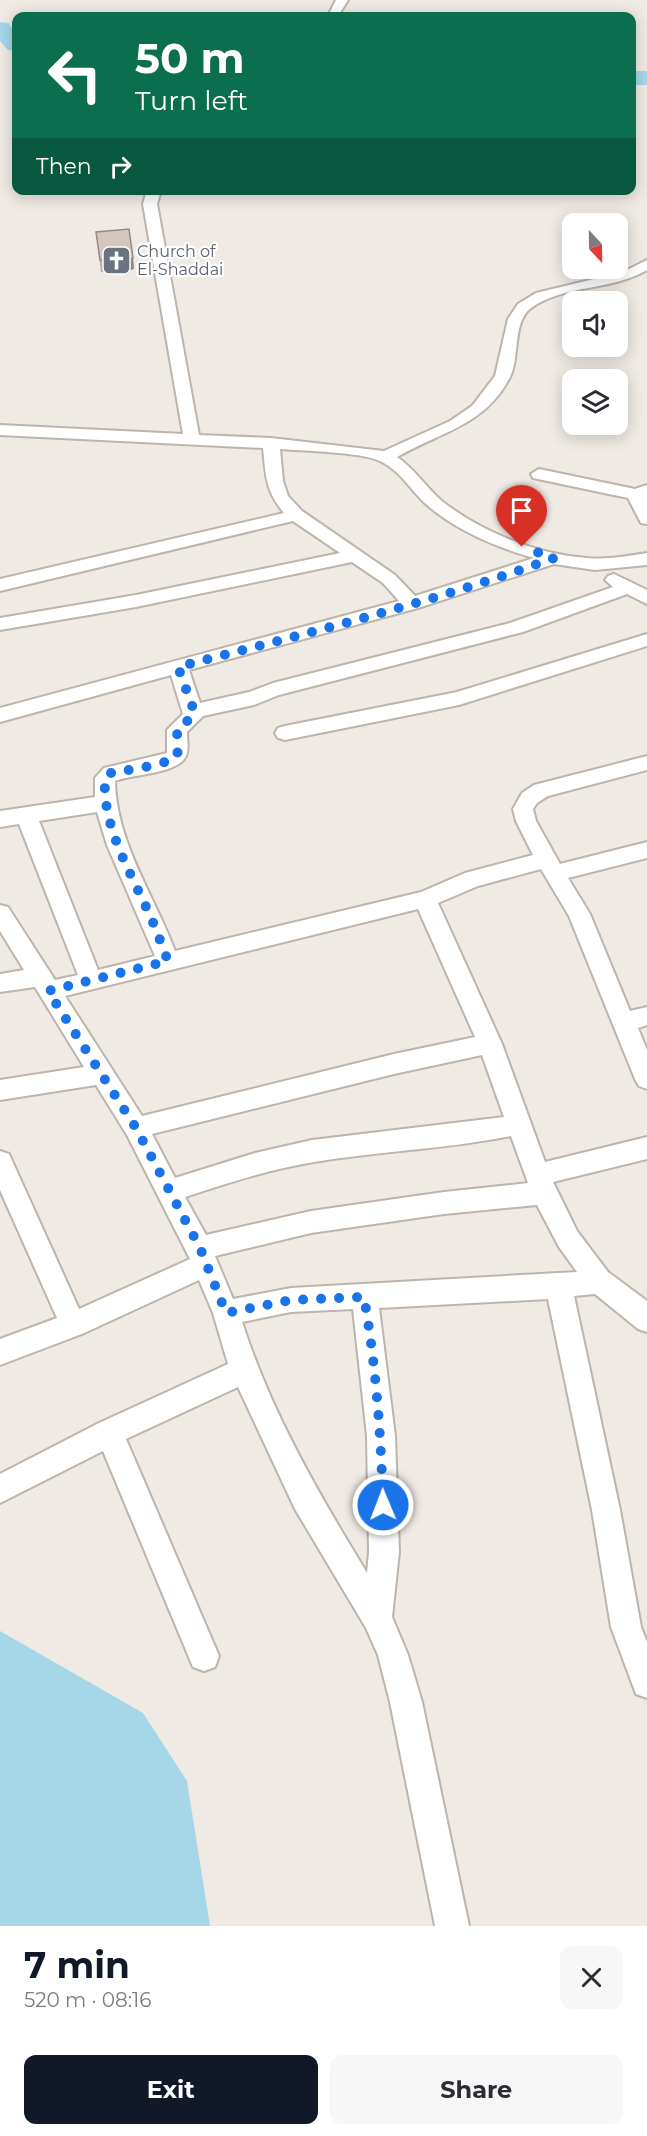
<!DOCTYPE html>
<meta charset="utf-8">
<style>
:root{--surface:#fff;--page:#f7f7f7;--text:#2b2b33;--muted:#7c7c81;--accent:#111827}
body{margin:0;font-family:Montserrat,sans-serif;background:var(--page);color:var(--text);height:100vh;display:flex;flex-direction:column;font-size:22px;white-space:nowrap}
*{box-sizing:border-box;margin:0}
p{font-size:20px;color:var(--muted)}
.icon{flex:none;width:33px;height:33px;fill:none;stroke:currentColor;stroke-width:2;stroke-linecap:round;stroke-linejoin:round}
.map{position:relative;height:1926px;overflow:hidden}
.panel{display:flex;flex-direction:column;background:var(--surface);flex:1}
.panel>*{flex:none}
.hud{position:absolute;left:12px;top:12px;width:624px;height:183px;border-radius:12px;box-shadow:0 3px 15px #0003;background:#0b6e4f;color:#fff;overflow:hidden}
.needle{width:39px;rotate:158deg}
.buttons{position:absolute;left:562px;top:213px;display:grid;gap:12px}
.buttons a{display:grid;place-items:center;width:66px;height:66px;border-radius:12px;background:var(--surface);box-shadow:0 3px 15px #0003;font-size:30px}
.pin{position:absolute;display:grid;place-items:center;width:51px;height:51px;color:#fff;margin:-62px -26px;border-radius:50% 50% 50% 0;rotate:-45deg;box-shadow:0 0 6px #0007}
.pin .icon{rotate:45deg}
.me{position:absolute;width:66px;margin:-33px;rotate:359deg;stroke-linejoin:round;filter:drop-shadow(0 0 4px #0008)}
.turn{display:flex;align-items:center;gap:21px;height:126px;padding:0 24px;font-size:27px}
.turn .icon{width:78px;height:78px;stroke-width:2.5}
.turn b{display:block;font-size:42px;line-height:51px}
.then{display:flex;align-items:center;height:57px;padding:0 24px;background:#0003;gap:12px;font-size:22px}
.round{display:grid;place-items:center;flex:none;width:63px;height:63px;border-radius:12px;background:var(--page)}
.summary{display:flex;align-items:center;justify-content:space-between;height:102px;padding:0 24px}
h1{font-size:36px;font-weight:700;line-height:45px;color:var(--accent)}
.cta{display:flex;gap:12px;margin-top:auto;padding:12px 24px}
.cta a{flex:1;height:69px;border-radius:12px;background:var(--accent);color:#fff;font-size:24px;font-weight:700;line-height:69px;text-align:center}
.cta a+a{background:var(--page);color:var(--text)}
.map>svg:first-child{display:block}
</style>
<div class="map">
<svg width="647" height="1926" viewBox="0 0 647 1926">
<rect width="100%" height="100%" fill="#f0eae4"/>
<path fill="#a5d7e8" d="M 0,1631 L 143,1713 L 187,1781 L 210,1926 L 0,1926 Z"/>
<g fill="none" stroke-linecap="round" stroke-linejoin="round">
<path fill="#a5d7e8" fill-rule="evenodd" d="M 0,22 L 8,23 L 16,33 L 16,51 L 8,50 L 0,41 Z
M 632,71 L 647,71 L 647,85 L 632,85 Z"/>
<defs>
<path id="minor" d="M 336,0 L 348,0 L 338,16 L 328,16 Z
M 147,190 L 161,190 L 157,204 L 199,435 L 271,438 L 384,451 L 450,421 L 472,406 L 495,376 L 508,319 L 518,304 L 536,293 L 623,272 L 647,260 L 647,270 C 611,291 565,284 531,308 C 512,322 520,358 510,377 C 485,426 440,432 397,457 C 415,469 426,488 443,502 C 482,532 538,555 587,558 C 607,560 627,556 647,553 L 647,565 L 595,570 L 554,564 L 418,608 L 189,670 L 200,703 L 249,692 L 273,683 L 510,623 L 613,587 L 605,580 L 608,576 L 614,574 L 647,590 L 647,604 L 627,594 L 523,632 L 279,695 L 254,705 L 203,716 L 187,732 C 187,740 189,749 186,756 C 178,774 132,774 115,781 C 116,842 154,895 175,951 L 421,892 L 465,873 L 533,855 L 516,821 L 513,809 L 522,793 L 534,785 L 647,756 L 647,770 L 548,796 L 537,803 L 533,809 L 536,821 L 560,864 L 647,842 L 647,858 L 568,878 L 590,914 L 630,1011 L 647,1007 L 647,1025 L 638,1028 L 647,1050 L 647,1089 L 639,1086 L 635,1079 L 569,916 L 541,869 L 478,886 L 438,903 L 502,1044 L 545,1162 L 647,1137 L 647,1159 L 553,1182 L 577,1231 L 608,1272 L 647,1301 L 647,1332 L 638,1329 L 595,1294 L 574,1296 L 620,1510 L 641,1627 L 647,1642 L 647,1698 L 636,1694 L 611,1627 L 592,1510 L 548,1299 L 379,1308 L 395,1436 L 399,1552 L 392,1617 L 408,1655 L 422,1702 L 469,1926 L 435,1926 L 390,1702 L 378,1655 L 366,1628 L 295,1509 L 238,1387 L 126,1439 L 219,1656 L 215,1667 L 204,1671 L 193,1667 L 103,1451 L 0,1503 L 0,1474 L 99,1423 L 228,1364 L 213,1313 L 199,1280 L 82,1334 L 0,1365 L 0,1339 L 57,1318 L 0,1190 L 0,1151 L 9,1154 L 79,1309 L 190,1259 L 127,1135 L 96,1085 L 0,1100 L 0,1080 L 84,1067 L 35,987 L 0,992 L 0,974 L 24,970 L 0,931 L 0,905 L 8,907 L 55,980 L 78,975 L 19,824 L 0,827 L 0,811 L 95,797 L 95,778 L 104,768 L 167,753 L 167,730 L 183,714 L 171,675 L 0,722 L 0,708 L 399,601 L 383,583 L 352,562 L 136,607 L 0,630 L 0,618 L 136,595 L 340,553 L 293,521 L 0,591 L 0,579 L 284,513 C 265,490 266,476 263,448 L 0,435 L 0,425 L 183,434 L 143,204 ZM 280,449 C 304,451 361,452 380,461 C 401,471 411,491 427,505 C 457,531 496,547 534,558 L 415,596 L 395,575 L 302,511 L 288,496 L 283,481 ZM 97,812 L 107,845 L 155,956 L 98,970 L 39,821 ZM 418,909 L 475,1037 L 394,1054 L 142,1116 L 65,996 ZM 482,1055 L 504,1117 L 312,1140 L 255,1153 L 175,1178 L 152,1134 L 394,1074 ZM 511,1136 L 528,1183 L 444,1192 L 311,1211 L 206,1235 L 185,1197 C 228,1183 270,1169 314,1162 C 380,1151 446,1149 511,1136 ZM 537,1205 L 559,1247 L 577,1272 L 291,1288 L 233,1299 L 215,1256 L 311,1233 L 444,1214 ZM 353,1309 L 367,1436 L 369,1552 L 367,1573 C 318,1493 271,1412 242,1322 L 291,1312 Z
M 539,469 L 635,489 L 647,485 L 647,524 L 641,523 L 628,498 L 533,478 L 531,474 Z
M 647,634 L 647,646 L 459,705 L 285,740 L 278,738 L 275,733 L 278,728 L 285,726 L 457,692 Z"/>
</defs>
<use href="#minor" stroke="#bdb4aa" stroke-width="4"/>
<use href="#minor" fill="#fff" fill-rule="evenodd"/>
</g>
<path fill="#b5aba3" d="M 96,232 L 133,258 L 134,269 L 112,274 L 109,271 L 101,272 Z"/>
<path fill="#948b84" d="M 133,258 L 134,269 L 112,274 L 110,262 Z"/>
<path fill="#d3c7bd" stroke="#948b84" stroke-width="1.5" d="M 129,229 L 133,258 L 110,262 L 108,259 L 100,260 L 96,232 Z"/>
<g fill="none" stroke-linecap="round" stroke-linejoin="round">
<path stroke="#1a73e8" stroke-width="10" stroke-dasharray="0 18" d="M 383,1505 C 381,1435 376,1366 364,1297 L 291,1300 L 226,1313 L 200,1248 L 136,1128 L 48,991 L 168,961 C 161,943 155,926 147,909 C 128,868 102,824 105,778 L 111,773 C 122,771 174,764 177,755 C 179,748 177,737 177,730 L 193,716 L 194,711 L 178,667 C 304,634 431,603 554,558 L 522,547"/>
</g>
<defs>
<symbol id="church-square" viewBox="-11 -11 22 22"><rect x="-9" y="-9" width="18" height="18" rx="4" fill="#6b7280" stroke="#fff"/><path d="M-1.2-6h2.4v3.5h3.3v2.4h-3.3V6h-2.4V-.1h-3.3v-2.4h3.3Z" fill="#fff"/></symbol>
</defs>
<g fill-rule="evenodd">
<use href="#church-square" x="100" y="244" width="33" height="33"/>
</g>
<g text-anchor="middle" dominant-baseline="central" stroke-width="4.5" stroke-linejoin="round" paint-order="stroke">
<g font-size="16" fill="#5b616d" stroke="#fff" text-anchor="start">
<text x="137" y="251">Church of<tspan x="137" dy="18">El-Shaddai</tspan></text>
</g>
</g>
</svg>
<div class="buttons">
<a><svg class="needle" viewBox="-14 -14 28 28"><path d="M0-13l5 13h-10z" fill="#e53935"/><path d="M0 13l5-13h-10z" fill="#7c7c81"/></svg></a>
<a><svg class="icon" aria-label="sound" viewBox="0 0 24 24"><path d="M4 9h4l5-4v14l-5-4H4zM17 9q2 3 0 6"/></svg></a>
<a><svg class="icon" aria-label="layers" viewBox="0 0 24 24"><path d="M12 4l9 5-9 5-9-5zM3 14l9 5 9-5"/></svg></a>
</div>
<div class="pin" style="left:522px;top:547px;background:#d93025"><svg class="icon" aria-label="arrive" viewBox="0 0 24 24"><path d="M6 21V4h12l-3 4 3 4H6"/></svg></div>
<svg class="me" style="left:383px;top:1505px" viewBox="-20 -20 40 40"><circle r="17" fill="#1a73e8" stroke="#fff" stroke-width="3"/><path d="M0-11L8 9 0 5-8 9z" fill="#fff"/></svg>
<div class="hud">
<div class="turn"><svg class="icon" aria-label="left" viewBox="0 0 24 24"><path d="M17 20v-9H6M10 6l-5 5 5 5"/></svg><div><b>50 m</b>Turn left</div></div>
<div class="then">Then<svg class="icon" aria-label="right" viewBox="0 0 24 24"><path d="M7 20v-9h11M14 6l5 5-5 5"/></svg></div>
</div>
</div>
<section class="panel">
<div class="summary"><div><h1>7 min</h1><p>520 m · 08:16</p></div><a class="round"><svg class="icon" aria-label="close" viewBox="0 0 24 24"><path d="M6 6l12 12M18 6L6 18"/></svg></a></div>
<div class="cta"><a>Exit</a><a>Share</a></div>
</section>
